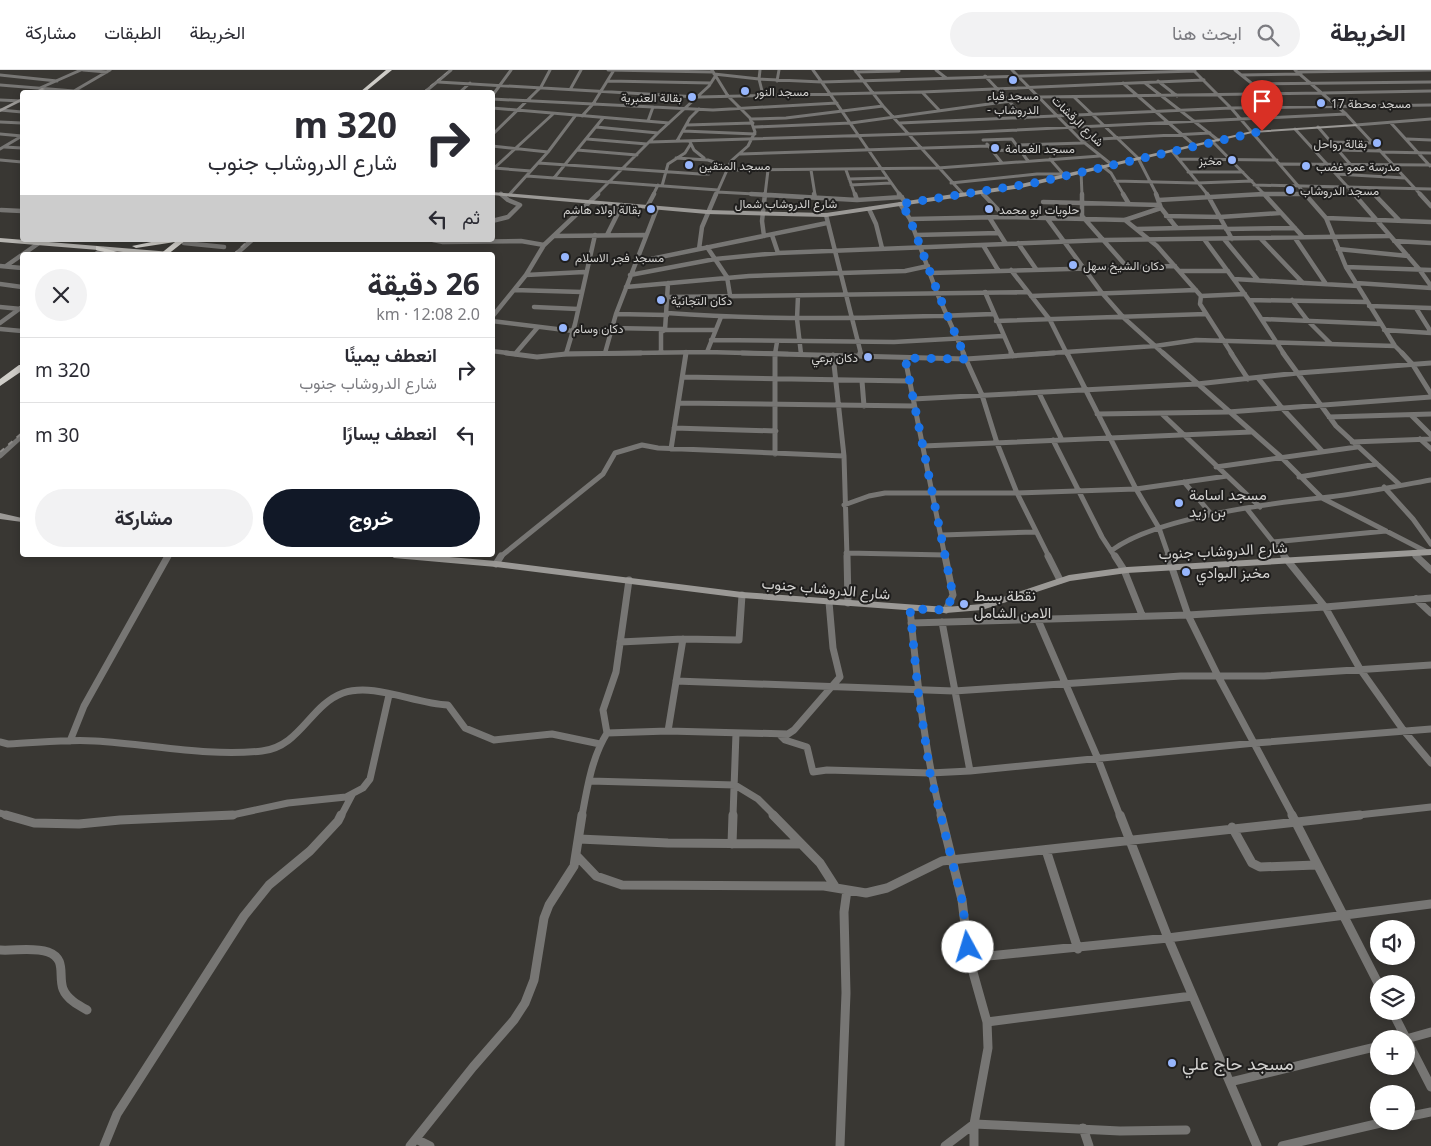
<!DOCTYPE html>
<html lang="ar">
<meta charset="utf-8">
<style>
:root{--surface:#fff;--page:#f2f2f3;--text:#2b2b33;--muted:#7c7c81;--line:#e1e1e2;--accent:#111827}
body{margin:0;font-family:"Noto Sans",Vazirmatn,sans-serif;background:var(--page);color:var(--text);direction:rtl;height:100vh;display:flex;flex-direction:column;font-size:19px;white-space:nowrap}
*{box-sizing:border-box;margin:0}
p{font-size:16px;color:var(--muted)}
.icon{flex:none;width:28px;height:28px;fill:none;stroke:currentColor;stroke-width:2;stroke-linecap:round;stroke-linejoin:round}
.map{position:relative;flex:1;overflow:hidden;direction:ltr}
.sheet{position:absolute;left:20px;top:182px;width:475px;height:305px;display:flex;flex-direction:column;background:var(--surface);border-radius:5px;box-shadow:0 2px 8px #0003;direction:rtl}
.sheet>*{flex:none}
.banner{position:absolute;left:20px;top:20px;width:475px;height:152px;border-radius:5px;box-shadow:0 2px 8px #0003;direction:rtl;background:#fff;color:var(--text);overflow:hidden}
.tools{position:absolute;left:1370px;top:850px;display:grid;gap:10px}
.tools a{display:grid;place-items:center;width:45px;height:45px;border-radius:50%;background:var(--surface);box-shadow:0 2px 8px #0003;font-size:25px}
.pin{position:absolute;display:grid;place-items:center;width:42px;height:42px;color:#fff;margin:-51px -21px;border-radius:50% 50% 50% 0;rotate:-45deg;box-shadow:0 0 5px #0007}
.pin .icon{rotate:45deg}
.me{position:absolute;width:55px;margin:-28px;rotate:354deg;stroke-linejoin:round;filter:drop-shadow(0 0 4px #0008)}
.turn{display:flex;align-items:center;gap:18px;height:105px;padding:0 15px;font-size:22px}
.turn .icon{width:65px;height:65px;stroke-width:2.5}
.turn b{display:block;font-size:35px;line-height:42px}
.then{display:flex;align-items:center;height:48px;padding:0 15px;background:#0003;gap:10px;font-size:19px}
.round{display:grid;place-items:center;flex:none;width:52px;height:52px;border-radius:26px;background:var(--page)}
.headline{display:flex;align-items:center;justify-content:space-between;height:85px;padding:0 15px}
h1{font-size:30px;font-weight:700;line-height:38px}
.action{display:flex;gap:10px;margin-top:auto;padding:10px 15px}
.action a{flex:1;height:58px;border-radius:30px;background:var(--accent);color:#fff;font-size:20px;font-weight:700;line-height:58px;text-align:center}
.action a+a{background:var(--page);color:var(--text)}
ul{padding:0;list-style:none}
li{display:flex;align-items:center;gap:15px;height:65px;padding:0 15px;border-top:1px solid var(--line)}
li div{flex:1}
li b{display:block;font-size:19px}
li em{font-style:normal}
header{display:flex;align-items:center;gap:30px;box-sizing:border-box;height:70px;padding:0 25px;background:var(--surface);border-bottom:1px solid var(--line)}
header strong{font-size:24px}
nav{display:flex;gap:28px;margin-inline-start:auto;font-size:18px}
.search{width:350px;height:45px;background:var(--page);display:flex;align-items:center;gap:12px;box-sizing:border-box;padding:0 18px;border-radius:28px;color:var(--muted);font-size:19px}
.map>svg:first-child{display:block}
</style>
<header>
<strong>الخريطة</strong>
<div class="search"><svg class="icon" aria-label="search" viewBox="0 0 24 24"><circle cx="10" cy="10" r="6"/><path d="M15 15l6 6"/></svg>ابحث هنا</div>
<nav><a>الخريطة</a><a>الطبقات</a><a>مشاركة</a></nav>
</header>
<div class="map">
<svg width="1431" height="1076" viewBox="0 0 1431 1076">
<rect width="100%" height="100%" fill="#393733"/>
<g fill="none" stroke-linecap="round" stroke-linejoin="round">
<path stroke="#777674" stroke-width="3" d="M 83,0 L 107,2
M 608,0 L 713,2
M 712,0 L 728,26 L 750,48 L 755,62 L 748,76 L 731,91 L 716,125
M 760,0 L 759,9 L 763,25
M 813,0 C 843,41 870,84 900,125
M 855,0 L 883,36 L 963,124
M 936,0 L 946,8
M 1012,0 L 1081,70 L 1111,94
M 1193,0 L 1231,38 L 1306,125
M 1235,0 L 1265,24
M 1295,0 L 1346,44 L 1421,125
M 856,2 L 899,1
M 1297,2 L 1431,0
M 714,4 L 759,9 L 822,12 L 1195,1
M 0,5 L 57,11
M 1241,5 L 1301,4
M 985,6 L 1025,48
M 608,11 L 711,13
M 777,11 L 779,0
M 1158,11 L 1177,26
M 438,12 L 698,27 L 922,22 L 1204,10
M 1123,13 L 1194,75
M 1145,13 L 1218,70
M 1252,14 L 1431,12
M 0,15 L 74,21 L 110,0
M 40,18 L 81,0
M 571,18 L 581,0
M 76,21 L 92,22
M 425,22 L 451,0
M 460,22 L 470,13
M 922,22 L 939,40
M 1323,23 L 1431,21
M 492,26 L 511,0
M 1074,27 L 1138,88 L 1157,125
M 492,29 L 713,40 L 837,33
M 0,30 L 22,31
M 492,38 L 669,53
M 0,40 L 22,42
M 582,46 L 593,34 L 614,0
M 751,49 L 786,48 L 883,36
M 648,51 L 653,37
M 0,52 L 22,53
M 900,53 L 1231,38 L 1431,35
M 1391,53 L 1430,96
M 687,55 L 753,53
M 1356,55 L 1431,49
M 596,57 L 658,63
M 755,57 L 851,53 L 1039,27 L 1324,23
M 1318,57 L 1350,94
M 1295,59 L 1355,125
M 683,61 L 755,64
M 0,64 L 22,66
M 492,65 L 541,17 L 550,0
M 587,69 L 647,74
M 1407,69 L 1431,70
M 983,70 L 1012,69 L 1028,91
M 1081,70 L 1210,63
M 677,71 L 690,48 L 699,39
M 1212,71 L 1265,125
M 650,72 L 976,62 L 1346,44
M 690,72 L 694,80 L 704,88
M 1331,72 L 1373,73
M 987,74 L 1002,93
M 1017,75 L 1084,73
M 492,76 L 548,82
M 4,77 L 22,78
M 0,79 L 22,66
M 577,80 L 637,85
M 1337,80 L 1380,81
M 992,81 L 1020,79
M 1172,81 L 1208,125
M 1381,82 L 1431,83
M 740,84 L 988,76
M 676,88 L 708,90 L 729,97
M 1050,89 L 1064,105
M 1179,89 L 1277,90
M 0,90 L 22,92
M 538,93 L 700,104 L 709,104 L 712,99 L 729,98
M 1280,94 L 1431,95
M 1102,96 L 1111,103 L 1124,125
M 494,98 L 531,101
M 492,100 L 553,44
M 728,100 L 938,98 L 1100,86
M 811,100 L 815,125
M 846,100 L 855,125
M 1081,101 L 1082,125
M 1188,102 L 1243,102
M 1336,104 L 1405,108
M 527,106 L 718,120
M 554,108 L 603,48
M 849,109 L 887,108
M 1115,111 L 1197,113 L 1252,111
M 951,113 L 1037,104 L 1063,104
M 851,115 L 891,113
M 1254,115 L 1431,119
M 662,116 L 668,94 L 685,83 L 690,75
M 1368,118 L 1375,125
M 717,122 L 773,125
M 981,122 L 984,125
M 509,125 L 548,82 L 575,46
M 596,125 L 658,63 L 709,16 L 716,5
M 653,125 L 658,115
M 765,125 L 768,100
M 1242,125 L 1306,124"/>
<path stroke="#777674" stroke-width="4.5" d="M 751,124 L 857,130 L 902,127
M 814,124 L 815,128
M 855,124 L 857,130
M 899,124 L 906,133
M 983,124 L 1005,147
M 1082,124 L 1082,146 L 1127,197
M 1123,124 L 1129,134
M 1156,124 L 1161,138 L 1176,157
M 1207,124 L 1232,169
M 1264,124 L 1303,167
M 1305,124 L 1326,148 L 1346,197 L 1395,276 L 1403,284
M 1354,124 L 1419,199 L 1431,216
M 1374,124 L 1399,150
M 1420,124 L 1431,136
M 1159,130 L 1263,124 L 1306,124
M 1043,132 L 1160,135
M 900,134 L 910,149 L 937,223 L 964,284
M 647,137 L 654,124
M 869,139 L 876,154 L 882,178
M 1,140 L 22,141
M 826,145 L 861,284
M 1166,146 L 1220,147 L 1280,143
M 989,147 L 1006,174
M 1046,147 L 1102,223 L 1124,248 L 1164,284
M 1326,148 L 1431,152
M 910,149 L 1005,147 L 1125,150 L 1161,138
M 1125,150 L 1157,176 L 1201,226 L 1200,234 L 1232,284
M 492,151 L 508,147 L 520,135 L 508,130 L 501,124
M 1137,159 L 1225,157
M 1226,159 L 1295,158
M 607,165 L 622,135
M 772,165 L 778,183
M 916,165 L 999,163
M 554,166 L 645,165
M 764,166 L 762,151 L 765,124
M 1295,168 L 1326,214
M 1204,169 L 1249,230 L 1284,284
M 1224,169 L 1258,210
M 1261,169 L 1303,213
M 433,170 L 443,172 L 521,171 L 544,175
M 1394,171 L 1431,173
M 184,173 L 224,177
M 1018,173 L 1036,199
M 983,175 L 998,200
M 707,177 L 727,207 L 730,225
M 699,179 L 702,157 L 716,124
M 1338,179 L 1408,186
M 94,185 L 103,179
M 235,185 L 252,170
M 636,192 L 827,153
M 0,196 L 22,198
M 6,196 L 39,173
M 1346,197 L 1431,200
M 1011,200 L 1050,250 L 1067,284
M 1179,201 L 1228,201
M 931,203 L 1175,196
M 526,205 L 584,202
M 630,205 L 715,189 L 778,183 L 1105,170 L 1389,166
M 1234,209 L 1358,216
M 1356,213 L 1431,218
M 0,214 L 22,217
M 626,217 L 749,206 L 905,201 L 928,196
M 514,220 L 582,222
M 985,222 L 1012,284
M 798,226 L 797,249 L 801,284
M 1031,226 L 1196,220
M 1201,226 L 1245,224
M 668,227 L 1028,222
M 1249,230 L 1367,232
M 1292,230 L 1308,251 L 1331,274
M 1369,236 L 1431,238
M 0,237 L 21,239
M 534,237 L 578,239
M 1416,238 L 1431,262
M 667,243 C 776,251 885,248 994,244
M 616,244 L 667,245
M 492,247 L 526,205 L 544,175 L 598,124
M 1262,249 L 1381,254
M 492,251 L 573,261 L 610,262
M 996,251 L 1206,244
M 0,253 L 22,237
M 611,258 L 665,259
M 0,259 L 22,261
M 665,260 L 715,260
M 1384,260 L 1431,263
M 711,270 L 894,272 L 1003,266
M 492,281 L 516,284
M 661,282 L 661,262 L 665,260 L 668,213
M 707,282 L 721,247
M 605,283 L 616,244 L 657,138
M 515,284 L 538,257
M 564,284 L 707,282 L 788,284
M 566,284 L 575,254 L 595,165
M 686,284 L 686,282
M 775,284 L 777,272
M 1036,284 L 1155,276 L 1196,270 L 1395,276"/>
<path stroke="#777674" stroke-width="5" d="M 506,283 L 537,287 L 566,284 L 641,283
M 742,283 L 966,289 L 1054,283
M 860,283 L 861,286
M 963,283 L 982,325 L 997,373 L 1017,423 L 1049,487
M 1011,283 L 1013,286
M 1067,283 L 1136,419 L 1159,458 L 1169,487
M 1163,283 L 1281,387 L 1322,428 L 1427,482
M 1231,283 L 1248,309
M 1283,283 L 1336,356 L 1400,415
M 1402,283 L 1413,295 L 1431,324
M 833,285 L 844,386 L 847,487
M 905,288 L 945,487
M 683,307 L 909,311
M 1258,308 L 1282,338 L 1322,381
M 862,311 L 864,336
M 1039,323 L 1062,370
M 913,329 L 1197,314 L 1298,303 L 1431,293
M 678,333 L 914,336
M 1097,344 L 1228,342 L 1431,327
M 1162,344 L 1260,437
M 1411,345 L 1431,365
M 1329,347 L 1431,344
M 674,358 L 776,361
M 1420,369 L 1431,379
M 1053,370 L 1102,467 L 1115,487
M 1352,372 L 1431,369
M 923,376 L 1251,362
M 671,379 L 686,283
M 775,384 L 775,283
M 0,386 L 22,366
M 1216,397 L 1357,377
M 1299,407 L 1377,394
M 1184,412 L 1212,445
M 1384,417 L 1413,449 L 1431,474
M 844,435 L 869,426 L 885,423 L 1017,423 L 1136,419 L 1227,406
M 1247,439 L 1285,487
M 942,465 L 1035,462
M 1273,472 L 1386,461
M 1111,481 C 1155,447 1272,433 1329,427 C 1363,423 1397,416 1431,410
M 846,483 L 946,485
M 1413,483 L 1417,487
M 167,487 L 168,485
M 500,487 L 603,404 L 615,383 L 642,375 L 658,378 L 844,386"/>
<path stroke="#777674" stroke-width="7" d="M 847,486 L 848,533
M 945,486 L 953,525 L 946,540
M 1048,486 L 1060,510
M 1115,486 L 1124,500 L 1142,545
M 1168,486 L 1188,545 L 1218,606 L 1293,746
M 1284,486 L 1325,537 L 1360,599 L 1404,661 L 1431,693
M 1416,486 L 1431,500
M 496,494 L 501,486
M 1416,529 L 1431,543
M 910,539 C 917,609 924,678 941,746
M 1038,550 L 1098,689 L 1120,746
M 942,552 L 970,701
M 911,553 L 1188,545 L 1325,537 L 1431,528
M 620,572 L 683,569 L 739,570 L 742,525
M 676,611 L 954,621 L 1181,606 L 1264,606 L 1431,595
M 668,661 L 683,569
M 607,663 L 668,661 L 788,664 L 794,660 L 840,607 L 833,578 L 829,532
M 780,665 L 785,670 L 807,677 L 813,702 L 827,700 L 930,703 L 970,701 L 1255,673 L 1431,659
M 70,671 L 84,636 L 168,486
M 0,672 L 8,674 C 37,673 66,669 95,671 C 151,674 207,687 262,681 C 300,677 310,635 343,623 C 374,612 415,634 448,635 L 465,658 L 494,670 L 552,664 L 600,674
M 590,711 L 735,715 L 758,729 L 775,746
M 0,743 L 10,746
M 208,746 L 232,745 L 288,733 L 346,727 L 363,718 L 370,709 L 389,625
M 341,746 L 352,725
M 582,746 C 587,718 592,687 607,663 L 603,640 L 616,602 L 629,510
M 733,746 L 736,663
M 1349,746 L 1431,737"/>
<path stroke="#777674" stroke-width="9" d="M 6,745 L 34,753 L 79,754 L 120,750 L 233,745
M 773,745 L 820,793 L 836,818
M 941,745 L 962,830 L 969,888 L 987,952 L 988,978 L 974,1054 L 974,1076
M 1120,745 L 1168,868 L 1257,1076
M 1292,745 L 1379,915
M 1232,757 L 1252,793 L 1260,797 L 1316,795
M 579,769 L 668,773 L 801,774
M 732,774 L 733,745
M 1046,780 L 1078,879
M 576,785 L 596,806 L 622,815 L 824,816 L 866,823 L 887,818 L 942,791 L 1360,745
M 0,880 C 15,881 33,877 48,882 C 67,889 58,905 63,919 C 67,929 78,935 87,940
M 969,888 L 1168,868 L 1431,834
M 1392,941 L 1431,1017
M 987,952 L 1192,926
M 1406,969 L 1431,962
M 1230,1012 L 1379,976
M 1406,1047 L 1431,1042
M 1083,1058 L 1089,1076
M 416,1069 L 430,1076
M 104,1076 L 117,1044 L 244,846 L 269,815 L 310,781 L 338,751 L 341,745
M 410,1076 L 473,997 L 514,950 L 525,933 L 534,910 L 544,848 L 549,835 L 574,796 L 582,745
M 840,1076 L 846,923 L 844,842 L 847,820
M 945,1076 L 974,1054 L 1120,1061 L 1186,1060
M 1282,1076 L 1389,1051"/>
<path fill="#9b9996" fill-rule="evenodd" d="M 42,18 L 45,19 L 38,22 L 34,22 Z
M 20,29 L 22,29 L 22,31 L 0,42 L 0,39 Z
M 1356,54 L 1358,56 L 1252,63 L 1021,118 L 826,147 L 707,144 L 492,125 L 492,122 L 707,140 L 826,143 L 1021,114 L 1252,61 Z
M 0,443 L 22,448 L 22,452 L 0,449 Z
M 1431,479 L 1431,485 L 1127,503 L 1070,511 L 982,540 L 946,543 L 742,528 L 496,497 L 394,488 L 390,485 L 426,485 L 496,491 L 742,522 L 946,537 L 982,534 L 1069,505 L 1127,497 Z"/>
<path fill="#b6b4b0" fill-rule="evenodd" d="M 0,168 L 171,182 L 174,184 L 160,185 L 0,172 Z"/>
<path fill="#cfcdc8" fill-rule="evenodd" d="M 386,0 L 392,0 L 365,22 L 360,22 Z
M 161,170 L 186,170 L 167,185 L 159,185 L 175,172 L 136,178 L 132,176 Z
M 96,176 L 128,185 L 116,185 L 96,180 Z
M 19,295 L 22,295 L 22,301 L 0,316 L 0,309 Z"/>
<path stroke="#8b8987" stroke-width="1" stroke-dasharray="4.5 4.5" stroke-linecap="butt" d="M 423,22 L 450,0"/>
<path stroke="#8b8987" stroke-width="2" stroke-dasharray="5.5 5.5" stroke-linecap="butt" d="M 233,185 L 249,170
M 0,382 L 22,363"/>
</g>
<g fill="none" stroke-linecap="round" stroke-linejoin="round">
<path stroke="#1a73e8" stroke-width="9" stroke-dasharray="0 16.2" d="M 968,877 L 962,830 L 930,703 L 918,621 L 910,539 L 946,540 L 953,525 L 905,288 L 966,289 L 938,223 L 908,144 L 900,134 L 1034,113 L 1262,61"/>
</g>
<g fill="#97b6fd" stroke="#1f1e1d" stroke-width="2">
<circle cx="1013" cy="10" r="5"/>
<circle cx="745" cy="21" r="5"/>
<circle cx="692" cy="27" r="5"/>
<circle cx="1321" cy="33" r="5"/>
<circle cx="1377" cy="73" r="5"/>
<circle cx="995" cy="78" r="5"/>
<circle cx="1232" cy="90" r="5"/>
<circle cx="689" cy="95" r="5"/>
<circle cx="1306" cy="96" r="5"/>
<circle cx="1290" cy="120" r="5"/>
<circle cx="651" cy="139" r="5"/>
<circle cx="989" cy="139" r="5"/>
<circle cx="565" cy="187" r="5"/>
<circle cx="1073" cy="195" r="5"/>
<circle cx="661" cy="230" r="5"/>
<circle cx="563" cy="258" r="5"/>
<circle cx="868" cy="287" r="5"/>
<circle cx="1179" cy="433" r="5"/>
<circle cx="1186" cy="502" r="5"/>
<circle cx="964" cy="534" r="5"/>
<circle cx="1172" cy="993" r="5"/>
</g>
<g text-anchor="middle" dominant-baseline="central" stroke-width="4" stroke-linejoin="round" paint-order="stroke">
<g font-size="12" fill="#d3d2d0" stroke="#1f1e1d" text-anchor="start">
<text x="755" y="21">مسجد النور</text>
<text x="1013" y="25" text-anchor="middle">مسجد قباء<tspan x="1013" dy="14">- الدروشاب</tspan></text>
<text x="682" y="27" text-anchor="end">بقالة العنبرية</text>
<text x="1331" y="33">مسجد محطة 17</text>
<text x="1367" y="73" text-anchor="end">بقالة رواحل</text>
<text x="1005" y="78">مسجد الغمامة</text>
<text x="1222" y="90" text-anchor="end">مخبز</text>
<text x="699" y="95">مسجد المتقين</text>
<text x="1316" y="96">مدرسة عمو غضب</text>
<text x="1300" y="120">مسجد الدروشاب</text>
<text x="641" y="139" text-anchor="end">بقالة اولاد هاشم</text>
<text x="999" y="139">حلويات ابو محمد</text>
<text x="575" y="187">مسجد فجر الاسلام</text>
<text x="1083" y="195">دكان الشيخ سهل</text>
<text x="671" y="230">دكان التجانية</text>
<text x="573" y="258">دكان وسام</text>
<text x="858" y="287" text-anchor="end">دكان برعي</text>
</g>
<g font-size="12" fill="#d3d2d0" stroke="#1f1e1d">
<text transform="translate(1078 51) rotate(44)">شارع الرقشات</text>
<text x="786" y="133">شارع الدروشاب شمال</text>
</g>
<g font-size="15" fill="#d3d2d0" stroke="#1f1e1d" text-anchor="start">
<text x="1189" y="424">مسجد اسامة<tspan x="1189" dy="17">بن زيد</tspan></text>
<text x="1196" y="502">مخبز البوادي</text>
<text x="974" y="525">نقطة بسط<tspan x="974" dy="17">الامن الشامل</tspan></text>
</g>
<g font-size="15" fill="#d3d2d0" stroke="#1f1e1d">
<text transform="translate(1223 480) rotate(-3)">شارع الدروشاب جنوب</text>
<text transform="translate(826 518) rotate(5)">شارع الدروشاب جنوب</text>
</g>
<g font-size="18" fill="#d3d2d0" stroke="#1f1e1d" text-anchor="start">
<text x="1182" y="993">مسجد حاج علي</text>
</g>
</g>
</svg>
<div class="tools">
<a><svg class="icon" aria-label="sound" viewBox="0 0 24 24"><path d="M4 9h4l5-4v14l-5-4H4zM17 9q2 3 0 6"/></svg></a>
<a><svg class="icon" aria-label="layers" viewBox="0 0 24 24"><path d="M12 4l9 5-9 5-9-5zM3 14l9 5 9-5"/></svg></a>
<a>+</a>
<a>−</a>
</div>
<div class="pin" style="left:1262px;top:61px;background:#d93025"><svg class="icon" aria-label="arrive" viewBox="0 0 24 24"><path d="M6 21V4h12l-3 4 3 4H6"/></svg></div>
<svg class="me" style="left:968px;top:877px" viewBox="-20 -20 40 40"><circle r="19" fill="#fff"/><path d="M0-13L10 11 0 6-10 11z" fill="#1a73e8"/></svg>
<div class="banner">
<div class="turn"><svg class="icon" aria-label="right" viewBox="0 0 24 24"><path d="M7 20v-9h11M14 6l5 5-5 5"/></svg><div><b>320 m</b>شارع الدروشاب جنوب</div></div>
<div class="then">ثم<svg class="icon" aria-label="left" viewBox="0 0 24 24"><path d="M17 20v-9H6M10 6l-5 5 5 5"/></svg></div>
</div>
<section class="sheet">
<div class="headline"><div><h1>26 دقيقة</h1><p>2.0 km · 12:08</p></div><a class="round"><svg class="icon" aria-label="close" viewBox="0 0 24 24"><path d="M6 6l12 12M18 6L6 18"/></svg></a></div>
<ul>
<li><svg class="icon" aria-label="right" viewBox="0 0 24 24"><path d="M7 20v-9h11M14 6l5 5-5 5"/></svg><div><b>انعطف يمينًا</b><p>شارع الدروشاب جنوب</p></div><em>320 m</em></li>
<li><svg class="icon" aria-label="left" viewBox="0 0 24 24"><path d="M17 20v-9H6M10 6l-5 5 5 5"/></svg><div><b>انعطف يسارًا</b></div><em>30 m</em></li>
</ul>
<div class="action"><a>خروج</a><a>مشاركة</a></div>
</section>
</div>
